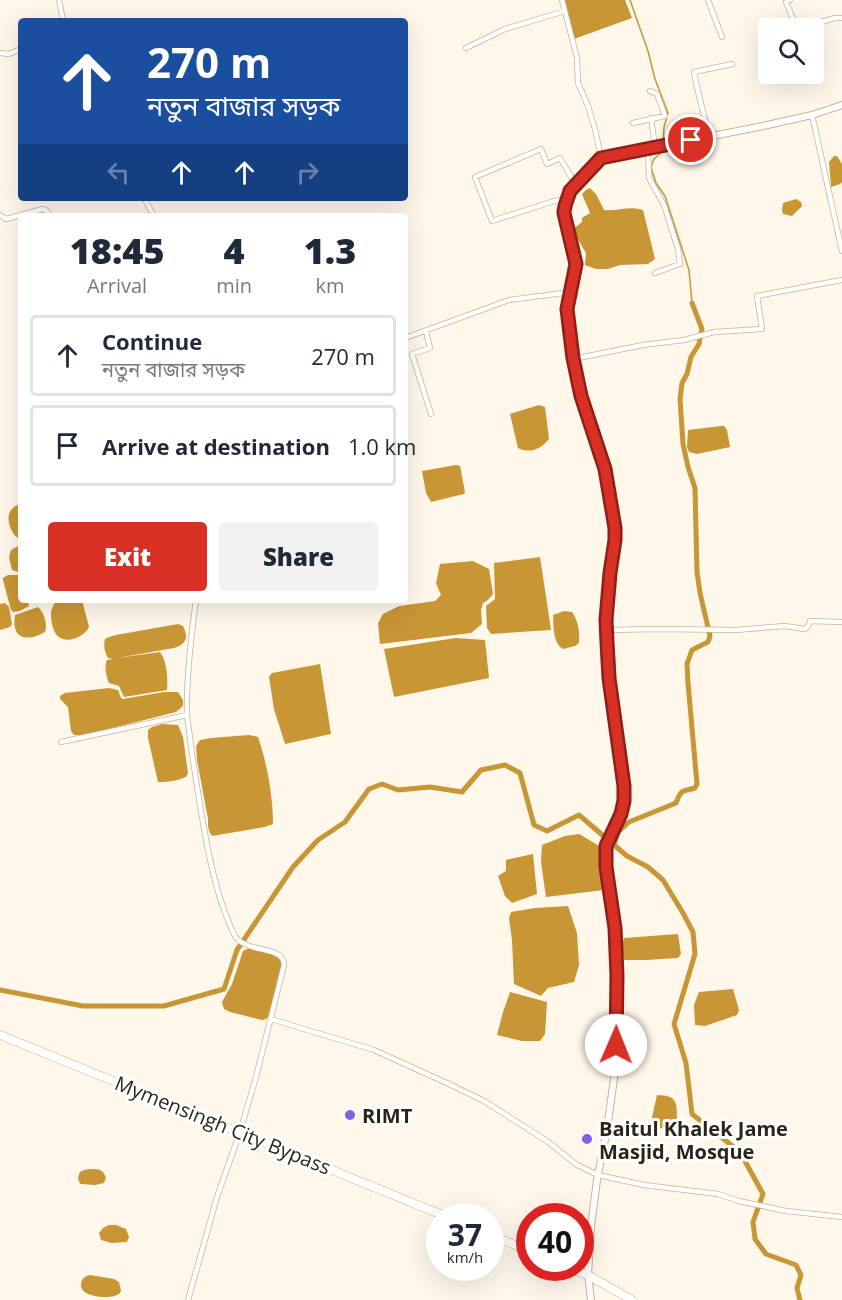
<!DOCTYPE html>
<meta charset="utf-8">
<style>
:root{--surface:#fff;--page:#f2f2f3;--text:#1f2937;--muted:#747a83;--line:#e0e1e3;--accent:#d93025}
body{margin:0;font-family:"Open Sans","Noto Sans Bengali",sans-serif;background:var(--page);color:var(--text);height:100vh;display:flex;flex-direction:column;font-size:22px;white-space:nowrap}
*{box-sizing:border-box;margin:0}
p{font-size:20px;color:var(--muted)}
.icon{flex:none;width:33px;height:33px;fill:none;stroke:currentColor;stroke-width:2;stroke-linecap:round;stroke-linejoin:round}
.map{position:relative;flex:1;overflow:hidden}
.sheet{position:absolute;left:18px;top:213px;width:390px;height:390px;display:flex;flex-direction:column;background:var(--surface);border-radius:6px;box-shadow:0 6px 24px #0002}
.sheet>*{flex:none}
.banner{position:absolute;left:18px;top:18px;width:390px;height:183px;border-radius:6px;box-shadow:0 6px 24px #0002;background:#1a4fa0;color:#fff;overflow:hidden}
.buttons{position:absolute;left:758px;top:18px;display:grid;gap:12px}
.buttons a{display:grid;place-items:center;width:66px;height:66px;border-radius:6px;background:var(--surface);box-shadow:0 6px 24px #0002;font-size:30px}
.speed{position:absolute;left:426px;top:1203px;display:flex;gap:12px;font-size:30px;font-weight:700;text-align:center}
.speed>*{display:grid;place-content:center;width:78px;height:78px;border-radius:50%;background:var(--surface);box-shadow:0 6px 24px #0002;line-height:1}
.speed small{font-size:15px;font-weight:400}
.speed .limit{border:9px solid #d22;background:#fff;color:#111}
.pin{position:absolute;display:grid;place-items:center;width:51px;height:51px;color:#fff;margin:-26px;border:3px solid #fff;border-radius:50%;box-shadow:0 2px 6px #0007}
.me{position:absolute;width:66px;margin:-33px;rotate:1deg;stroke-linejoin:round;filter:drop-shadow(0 0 4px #0008)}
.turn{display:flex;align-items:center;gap:21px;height:126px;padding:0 30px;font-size:27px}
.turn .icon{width:78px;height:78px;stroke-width:2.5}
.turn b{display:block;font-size:42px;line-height:51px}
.lanes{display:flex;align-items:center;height:57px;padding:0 30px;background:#0003;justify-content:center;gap:30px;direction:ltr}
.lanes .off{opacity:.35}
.eta{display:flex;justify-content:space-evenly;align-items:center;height:102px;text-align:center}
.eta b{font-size:36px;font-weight:800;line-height:42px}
.cta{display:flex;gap:12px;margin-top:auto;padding:12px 30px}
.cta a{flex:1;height:69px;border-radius:6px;background:var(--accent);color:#fff;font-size:24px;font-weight:800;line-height:69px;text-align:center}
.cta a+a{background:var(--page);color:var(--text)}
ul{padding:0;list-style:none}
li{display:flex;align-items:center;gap:18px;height:81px;margin:0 12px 9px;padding:0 18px;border:3px solid var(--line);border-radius:6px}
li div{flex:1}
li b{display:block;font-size:22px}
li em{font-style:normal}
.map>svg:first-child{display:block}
</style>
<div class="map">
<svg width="842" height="1300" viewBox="0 0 842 1300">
<rect width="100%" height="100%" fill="#fef7ea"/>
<path fill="#c89635" d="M 565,0 L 625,0 L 632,18 L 574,39 Z
M 834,156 L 837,156 L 842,164 L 842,182 L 840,184 L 831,187 L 829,162 Z
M 590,188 L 596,194 L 604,210 C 617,212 629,205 643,210 L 655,259 L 648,264 L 620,265 L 608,269 L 596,269 L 585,265 L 586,253 L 575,235 L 573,229 L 582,222 L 582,218 L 590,213 L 582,194 L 586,190 Z
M 796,199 L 801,202 L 802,206 L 792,216 L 783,214 L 782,211 L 783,203 Z
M 539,405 L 545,407 L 549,439 C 541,449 530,454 518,448 L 510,414 Z
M 721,426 L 724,426 L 727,430 L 730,447 L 697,454 L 689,452 L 687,447 L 688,430 Z
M 456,465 L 460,466 L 465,492 L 464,494 L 431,502 L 426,493 L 422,471 Z
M 21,504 L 21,540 C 11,536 4,517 12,509 C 13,507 19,504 21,504 Z
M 18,546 L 21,546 L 21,573 L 12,570 L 9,557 L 11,550 Z
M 540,557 L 551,630 L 491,634 L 487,628 L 486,606 L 495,599 L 494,563 Z
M 473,561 L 489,569 L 493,594 L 488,600 L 483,603 L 481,610 L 482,624 L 471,633 L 380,644 L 378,623 L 383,614 L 399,606 L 435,601 L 441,595 L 436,583 L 440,564 Z
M 8,575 L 19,575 L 21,576 L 21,600 L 28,600 L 29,606 L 20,611 L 13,612 L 11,610 L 3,580 L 3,578 Z
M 56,600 L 82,600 L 89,627 C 85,636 69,644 59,637 C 53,633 51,621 51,614 C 51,609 54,605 56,600 Z
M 5,603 L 9,607 L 12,624 L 10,627 L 0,630 L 0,604 Z
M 38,607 C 44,612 48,625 45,632 C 26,643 11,638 15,615 Z
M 564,611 L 572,612 C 578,620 580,632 579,643 L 575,646 L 563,649 C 552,642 554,626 553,615 Z
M 178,624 L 183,626 C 189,638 186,644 174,648 L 117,658 L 160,652 C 167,661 168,679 167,690 L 124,697 L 119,686 L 109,683 C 106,676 104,666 107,660 L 113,659 L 108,658 C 105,653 103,646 105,639 L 109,637 L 116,635 Z
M 456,638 L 485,640 L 489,678 L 394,697 L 384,649 Z
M 320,664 L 331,734 L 285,744 L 274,709 L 269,677 L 272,673 Z
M 109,688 L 118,690 L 121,698 L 123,699 L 164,692 L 178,692 L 183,700 L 183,706 L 176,712 L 85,735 L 74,735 L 71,731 L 68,707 L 60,699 L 60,696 L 65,693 Z
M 162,724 L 178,725 L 183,737 L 188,773 L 186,777 C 177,781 168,782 158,782 L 148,738 L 148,730 L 152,727 Z
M 249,735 L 258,737 C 267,763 273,796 273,824 L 265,827 L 212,836 C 208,831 208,826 208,819 L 197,760 L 196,746 L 200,740 L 211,738 Z
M 579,834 L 596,844 L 601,848 L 604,890 L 546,897 L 541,862 L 542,845 L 565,836 Z
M 533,854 L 537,894 L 512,903 L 505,896 L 498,876 L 506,871 L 506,860 Z
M 568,906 L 577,933 L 579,965 L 574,982 L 548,988 L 541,996 L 514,984 L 512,940 L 509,918 L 511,912 L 535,908 Z
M 678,934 L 681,954 L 678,958 L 646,960 L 624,960 L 621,947 L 624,938 Z
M 249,948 C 262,951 278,951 282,964 L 270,1015 L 266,1019 L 262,1020 L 230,1012 L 224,1009 L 222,1002 L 232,984 L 243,951 Z
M 733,989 L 739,1010 L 737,1015 L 705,1026 L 695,1025 L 694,1005 L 699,992 Z
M 510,992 L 547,1002 L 545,1034 L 540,1041 L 522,1041 L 497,1035 L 503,1012 Z
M 657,1095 C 675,1096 677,1099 677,1117 C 678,1123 678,1127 676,1132 L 660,1128 L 651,1122 Z
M 90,1169 C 99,1169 103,1169 106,1178 L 104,1183 L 95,1185 L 81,1184 C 77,1180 78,1177 80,1172 L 84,1170 Z
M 109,1225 L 116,1225 L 126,1229 L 129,1237 L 127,1242 L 111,1243 L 101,1240 L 99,1233 L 103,1228 Z
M 90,1275 L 114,1279 L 119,1282 C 119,1282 121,1290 121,1291 C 120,1300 79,1300 81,1284 C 82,1278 85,1276 90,1275 Z"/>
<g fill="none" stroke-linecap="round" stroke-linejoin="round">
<path stroke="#c89635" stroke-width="1.5" d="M 630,0 L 648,51 L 655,79 L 668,113 L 664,127 L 663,143
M 664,150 L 654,159 L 651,167 L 656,183 L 665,196 L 689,270 L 692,303"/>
<path stroke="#c89635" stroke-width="5" d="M 614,845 L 618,832 L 629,822 L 676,803 C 682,788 682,792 695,788 L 697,784 L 688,683 L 687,664 L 692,650 L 708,642 L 710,636 L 700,593 L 697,572 L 695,488 L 688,467 L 683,444 L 680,399 L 682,383 L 687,374 L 691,357 L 699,344 L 702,329 L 692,303
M 0,990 L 83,1006 L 164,1006 L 224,989 L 237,950 L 293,867 L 318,840 L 345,822 L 369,789 L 382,784 L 398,790 L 430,787 L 462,792 L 481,770 L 505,765 L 520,773 L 534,825 L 547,831 L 579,815 L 614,845 L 627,856 L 648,867 L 663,880 L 683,913 L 693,932 L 695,954 L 674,1024 L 686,1063 L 692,1114 L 740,1152 L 763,1194 L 753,1222 L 755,1239 L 766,1254 L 796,1265 L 801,1275 L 797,1288 L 800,1300"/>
<defs>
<path id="street" d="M 59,0 L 63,21
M 562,0 L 577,58 L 578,83 L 588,106 L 595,129 L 601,158
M 708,0 L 722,37
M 790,0 L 786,2 L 797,28
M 810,25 L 835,18 L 842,18
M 466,48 L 505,29 L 565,11
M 0,53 L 9,54 L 21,49
M 812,115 L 842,251
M 651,118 L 655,147
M 633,123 L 665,116 L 657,94 L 650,91
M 709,136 C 704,115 698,94 694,72 L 732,64
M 648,148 L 649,178 L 664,205 L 678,249 L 680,264 L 655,273
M 144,198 L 154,216
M 568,198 L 551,202 L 492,221 L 475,177 L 541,149 L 547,164 L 560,158 L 576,185
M 0,215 L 6,219 L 43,209 L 47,211 L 49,216
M 426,331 L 430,348 L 412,354 L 431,414
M 405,338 L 509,300 L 571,292
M 573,359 L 643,345 L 684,340 L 714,332 L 762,329 L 757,296 L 842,280
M 606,630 L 659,629 L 735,630 L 785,626 L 805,629 L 808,626 L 810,621 L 842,622
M 61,742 L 187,715
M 271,1019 L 374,1050 L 449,1084 L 484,1101 L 547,1141 L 577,1165 L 598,1175 L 644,1185 L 718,1194 L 739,1201 L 786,1211 L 842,1217
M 188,1300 L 217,1197 L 240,1132 L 256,1077 L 284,965 C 284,944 244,955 234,934 C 218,901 210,864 204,828 C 199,801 195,774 191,746 C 190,736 188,725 187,714 C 186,677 191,637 196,600"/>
<path id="secondary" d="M 591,1300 L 588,1275 L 591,1226 L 597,1180 L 607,1129 L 616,1064 L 617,976 L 615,928 L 606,867 L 606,846 L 621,814 L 624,801 L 624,786 L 609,678 L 607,642 L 606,620 L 610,573 L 615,540 L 615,528 L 605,469 L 581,396 L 573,358 L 567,309 L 576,264 L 564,213 C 564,205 568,199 570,191 L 601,158 L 763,126 L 812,115 L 842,105"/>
<path id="highway" d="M 0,1035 L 445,1216
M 490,1235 L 530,1251
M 568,1268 L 588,1275 L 632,1300"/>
</defs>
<use href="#street" stroke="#c6b497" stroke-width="6"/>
<use href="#secondary" stroke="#c6b497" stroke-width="8"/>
<use href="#highway" stroke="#c6b497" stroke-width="9"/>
<use href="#street" stroke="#fff" stroke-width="4.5"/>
<use href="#secondary" stroke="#fff" stroke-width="6"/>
<use href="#highway" stroke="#fff" stroke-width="8"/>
</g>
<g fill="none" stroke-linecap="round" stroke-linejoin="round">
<defs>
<path id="route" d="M 616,1045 L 617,976 L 615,928 L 606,867 L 606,846 L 621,814 L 624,801 L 624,786 L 609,678 L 607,642 L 606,620 L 610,573 L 615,540 L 615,528 L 605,469 L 581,396 L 573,358 L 567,309 L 576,264 L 564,213 C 564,205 568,199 570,191 L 601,158 L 691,140"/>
</defs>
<use href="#route" stroke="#8d1f18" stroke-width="15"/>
<use href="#route" stroke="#d93025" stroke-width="10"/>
</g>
<g fill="#8064df" stroke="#fff" stroke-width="2">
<circle cx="350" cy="1115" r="6"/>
<circle cx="587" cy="1139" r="6"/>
</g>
<g text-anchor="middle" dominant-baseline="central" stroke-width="6" stroke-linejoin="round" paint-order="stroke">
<g font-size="20" font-weight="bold" fill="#2b2519" stroke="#fff" text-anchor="start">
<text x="362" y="1115">RIMT</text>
<text x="599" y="1128">Baitul Khalek Jame<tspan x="599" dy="23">Masjid, Mosque</tspan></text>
</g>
<g font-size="20" fill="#2b2519" stroke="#fff">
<text transform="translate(223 1125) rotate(22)">Mymensingh City Bypass</text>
</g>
</g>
</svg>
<div class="buttons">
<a><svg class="icon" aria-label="search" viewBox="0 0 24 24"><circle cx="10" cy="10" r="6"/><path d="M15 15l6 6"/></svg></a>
</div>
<div class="speed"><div>37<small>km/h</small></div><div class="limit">40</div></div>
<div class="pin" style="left:691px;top:140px;background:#d93025"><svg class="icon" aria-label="arrive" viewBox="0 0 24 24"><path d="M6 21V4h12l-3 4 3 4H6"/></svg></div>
<svg class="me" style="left:616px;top:1045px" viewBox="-20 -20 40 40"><circle r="19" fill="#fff"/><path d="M0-13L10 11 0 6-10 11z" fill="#d93025"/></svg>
<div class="banner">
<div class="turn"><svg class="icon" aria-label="ahead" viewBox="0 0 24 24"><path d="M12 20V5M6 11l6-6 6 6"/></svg><div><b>270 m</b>নতুন বাজার সড়ক</div></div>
<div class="lanes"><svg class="icon off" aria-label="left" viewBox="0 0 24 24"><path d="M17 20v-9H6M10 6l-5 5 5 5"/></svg><svg class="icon" aria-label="ahead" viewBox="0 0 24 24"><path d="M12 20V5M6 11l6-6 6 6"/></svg><svg class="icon" aria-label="ahead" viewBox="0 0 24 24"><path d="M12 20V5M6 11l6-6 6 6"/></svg><svg class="icon off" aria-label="right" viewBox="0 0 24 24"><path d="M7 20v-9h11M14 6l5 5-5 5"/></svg></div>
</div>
<section class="sheet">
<div class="eta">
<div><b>18:45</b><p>Arrival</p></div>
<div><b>4</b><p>min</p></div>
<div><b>1.3</b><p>km</p></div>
</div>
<ul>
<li><svg class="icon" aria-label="ahead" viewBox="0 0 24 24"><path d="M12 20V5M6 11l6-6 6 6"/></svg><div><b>Continue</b><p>নতুন বাজার সড়ক</p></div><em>270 m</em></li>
<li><svg class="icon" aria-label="arrive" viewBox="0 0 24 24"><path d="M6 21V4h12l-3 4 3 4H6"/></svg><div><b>Arrive at destination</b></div><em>1.0 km</em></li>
</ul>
<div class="cta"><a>Exit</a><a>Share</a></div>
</section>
</div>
